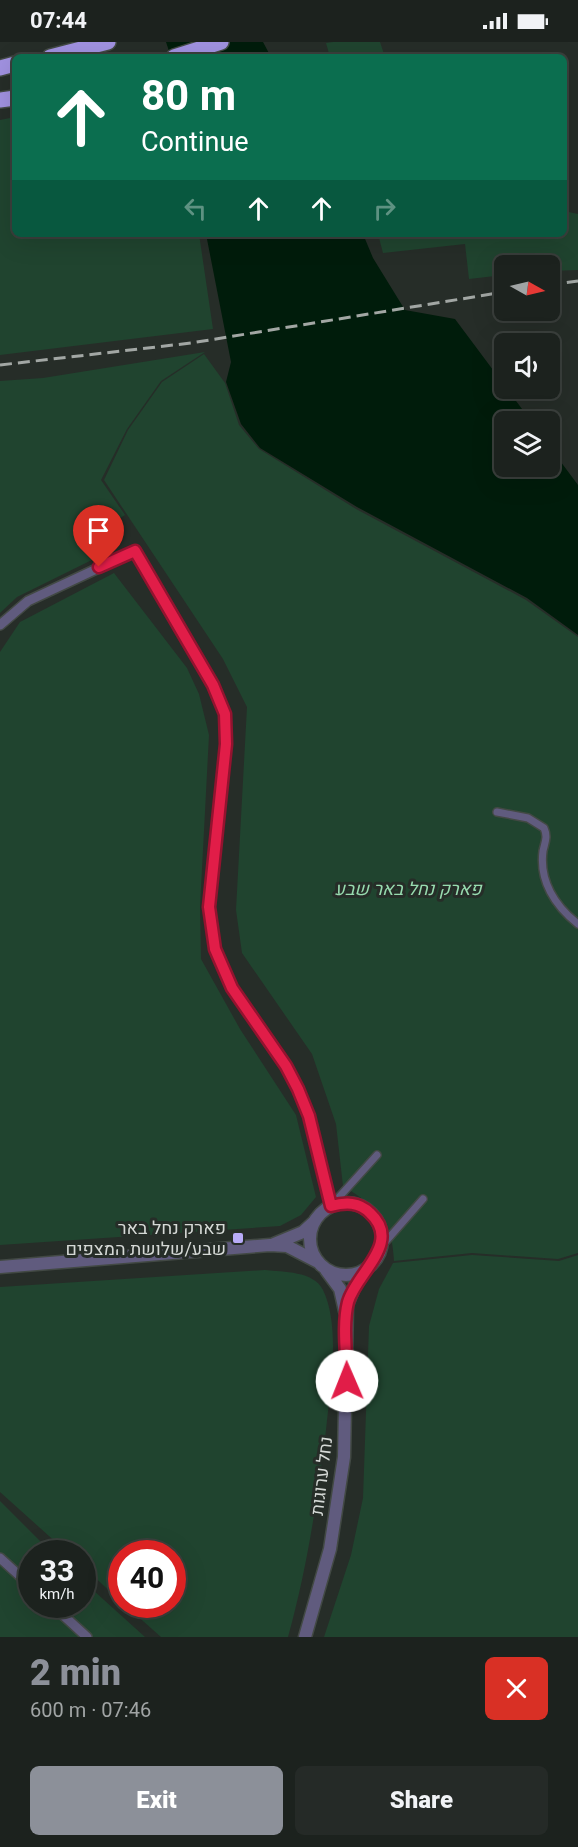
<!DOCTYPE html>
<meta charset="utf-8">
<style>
:root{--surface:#1c221e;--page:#252a27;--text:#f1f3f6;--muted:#a0a4a4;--line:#3a3f3c;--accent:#8c9099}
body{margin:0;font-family:Georgia,Heebo,serif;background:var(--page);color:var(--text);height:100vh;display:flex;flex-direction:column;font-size:22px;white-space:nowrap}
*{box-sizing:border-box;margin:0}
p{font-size:20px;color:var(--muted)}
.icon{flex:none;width:33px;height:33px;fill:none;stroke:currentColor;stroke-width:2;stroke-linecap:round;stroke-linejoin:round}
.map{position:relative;height:1595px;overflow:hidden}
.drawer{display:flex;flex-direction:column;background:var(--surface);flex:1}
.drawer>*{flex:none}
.guide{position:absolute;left:12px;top:12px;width:555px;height:183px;border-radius:9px;box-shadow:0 6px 24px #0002,0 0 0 2px var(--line);background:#0b6e4f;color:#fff;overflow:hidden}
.needle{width:39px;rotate:98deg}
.controls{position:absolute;left:494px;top:213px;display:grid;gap:12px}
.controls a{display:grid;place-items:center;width:66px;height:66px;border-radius:9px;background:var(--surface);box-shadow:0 6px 24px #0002,0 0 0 2px var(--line);font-size:30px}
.speed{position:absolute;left:18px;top:1498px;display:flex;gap:12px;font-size:30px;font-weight:700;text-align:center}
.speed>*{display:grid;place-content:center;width:78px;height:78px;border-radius:50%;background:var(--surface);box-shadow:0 6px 24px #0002,0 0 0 2px var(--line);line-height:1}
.speed small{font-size:15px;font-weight:400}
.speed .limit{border:9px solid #d22;background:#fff;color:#111}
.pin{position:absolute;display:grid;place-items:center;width:51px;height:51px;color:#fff;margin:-62px -26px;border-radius:50% 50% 50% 0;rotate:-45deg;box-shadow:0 0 6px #0007}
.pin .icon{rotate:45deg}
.me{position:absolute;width:66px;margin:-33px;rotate:359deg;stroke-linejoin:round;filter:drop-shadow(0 0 4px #0008)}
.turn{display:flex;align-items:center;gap:21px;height:126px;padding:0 30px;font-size:27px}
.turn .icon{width:78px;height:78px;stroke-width:2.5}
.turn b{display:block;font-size:42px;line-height:51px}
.lanes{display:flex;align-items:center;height:57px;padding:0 30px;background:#0003;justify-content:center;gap:30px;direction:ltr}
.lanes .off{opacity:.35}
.round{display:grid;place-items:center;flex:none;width:63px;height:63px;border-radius:9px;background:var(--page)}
.headline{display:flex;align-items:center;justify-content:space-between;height:102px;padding:0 30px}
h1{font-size:36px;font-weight:800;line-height:45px;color:var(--accent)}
.primary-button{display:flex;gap:12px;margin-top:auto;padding:12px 30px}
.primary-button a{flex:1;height:69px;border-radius:9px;background:var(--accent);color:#fff;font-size:24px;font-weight:800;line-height:69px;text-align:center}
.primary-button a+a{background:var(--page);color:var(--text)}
.status{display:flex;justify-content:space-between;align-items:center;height:42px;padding:0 30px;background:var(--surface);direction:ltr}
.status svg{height:16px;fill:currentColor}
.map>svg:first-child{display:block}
</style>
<div class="status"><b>07:44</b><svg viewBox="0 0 49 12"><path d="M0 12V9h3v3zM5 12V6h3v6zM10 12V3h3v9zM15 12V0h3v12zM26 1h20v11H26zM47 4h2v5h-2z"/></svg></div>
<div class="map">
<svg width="578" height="1595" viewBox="0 0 578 1595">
<rect width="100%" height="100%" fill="#262d28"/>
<path fill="#20442f" d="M 333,0 L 380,0 L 385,15 L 330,15 L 326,1 Z
M 15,75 L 15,192 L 199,192 L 213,287 L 0,313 L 0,78 Z
M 564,169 L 578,172 L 578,228 L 549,229 L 549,224 L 504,224 L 504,233 L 469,237 L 465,202 L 383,211 L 378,192 L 564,192 Z
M 205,310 L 161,339 L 127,387 L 101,438 L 125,473 L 94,493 L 108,510 L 17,555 L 0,571 L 0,339 L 43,336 Z
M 204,312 L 225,341 L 239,383 L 259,407 L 356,467 L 526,558 L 578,595 L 578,1211 L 558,1217 L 472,1211 L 394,1219 C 392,1176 378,1166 343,1144 L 336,1082 L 312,1012 L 242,911 L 236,868 L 247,665 L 223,617 L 104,438 L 128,388 L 162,340 Z
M 114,531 L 187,626 L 199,652 L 209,693 L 200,865 L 201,917 L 240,987 L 296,1073 L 316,1155 L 301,1173 L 280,1184 L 0,1203 L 0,610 L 20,580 Z
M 472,1213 L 559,1219 L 578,1213 L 578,1595 L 324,1595 L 351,1513 L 363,1456 L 369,1284 L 379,1247 L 393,1221 Z
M 265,1228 C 283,1230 314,1229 323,1248 C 341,1285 330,1348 326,1388 C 317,1459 307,1527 288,1595 L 161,1595 L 125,1563 L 172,1563 L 172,1512 L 122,1512 L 121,1560 L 83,1524 L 82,1512 L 69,1512 L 0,1450 L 0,1245 Z
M 0,1459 L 53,1512 L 32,1512 L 32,1563 L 82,1563 L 83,1539 L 145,1595 L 0,1595 Z"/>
<path fill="#001c0b" d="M 166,0 L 263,0 L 271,15 L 171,15 Z
M 206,192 L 363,192 L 373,216 L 405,268 L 455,277 L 531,379 L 504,380 L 504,424 L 549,424 L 549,404 L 578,443 L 578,593 L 527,556 L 357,465 L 260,406 L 241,382 L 226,340 L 231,320 Z"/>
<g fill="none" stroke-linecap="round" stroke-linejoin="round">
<defs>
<path id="pedestrian" d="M 497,770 L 528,776 L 544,786 C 548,795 545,800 543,809 C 539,839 555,864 578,882
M 331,1164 L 377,1113
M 380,1206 L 423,1157"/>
<path id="minor" d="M 0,583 L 28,559 L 135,509 L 213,643 L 225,672 L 226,702 L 209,865 L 215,907 L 232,946 L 286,1024 L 298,1047 L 309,1074 L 331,1164
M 0,1516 L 32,1545
M 52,1563 L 87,1595"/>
<path id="tertiary" d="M310 1197a36 36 0 1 1 72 0a36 36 0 1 1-72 0Z
M 274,1202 L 303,1190 L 314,1180
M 0,1225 L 270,1203 L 287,1204 L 318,1220
M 326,1228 L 340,1247 L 345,1269
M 305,1595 L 330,1507 L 344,1415 L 347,1263 L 358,1236 L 368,1225"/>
<path id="trunk" d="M 50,15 L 108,0
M 174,15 L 221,0
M 0,26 L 15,22
M 0,58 L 15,56"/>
</defs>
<use href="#pedestrian" stroke="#424944" stroke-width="10"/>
<use href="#minor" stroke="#424944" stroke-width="12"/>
<use href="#tertiary" stroke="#424944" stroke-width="15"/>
<use href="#trunk" stroke="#424944" stroke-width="18"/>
<use href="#pedestrian" stroke="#605b7e" stroke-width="7"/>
<use href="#minor" stroke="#605b7e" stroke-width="9"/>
<use href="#tertiary" stroke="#605b7e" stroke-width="12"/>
<use href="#trunk" stroke="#a091e0" stroke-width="15"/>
<path stroke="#a2a7a4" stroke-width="3" stroke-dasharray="12 6" stroke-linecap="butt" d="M 549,243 L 578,239
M 0,323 L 191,301 L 504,250"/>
</g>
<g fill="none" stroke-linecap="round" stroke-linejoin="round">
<defs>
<path id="route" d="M 99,525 L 135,509 L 213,643 L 225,672 L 226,702 L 209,865 L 215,907 L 232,946 L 286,1024 L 298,1047 L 309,1074 L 331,1164 C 346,1160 359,1160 370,1171 C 403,1201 356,1231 348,1260 C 342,1284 347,1315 347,1339"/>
</defs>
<use href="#route" stroke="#92132f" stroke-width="15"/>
<use href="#route" stroke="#e11d48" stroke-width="10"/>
</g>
<rect fill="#b8abf7" stroke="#262d28" stroke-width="2" x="232" y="1190" width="12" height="12" rx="3"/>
<g text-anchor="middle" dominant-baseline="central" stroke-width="6" stroke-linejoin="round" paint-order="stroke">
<g font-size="18" font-style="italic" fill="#97dbaf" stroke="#262d28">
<text x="408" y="847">פארק נחל באר שבע</text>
</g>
<g font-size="18" fill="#d5d9d6" stroke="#262d28" text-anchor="end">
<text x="226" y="1186">פארק נחל באר<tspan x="226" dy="21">שבע/שלושת המצפים</tspan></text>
</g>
<g font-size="18" fill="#d5d9d6" stroke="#262d28">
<text transform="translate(322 1434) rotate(-83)">נחל ערוגות</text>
</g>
</g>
</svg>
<div class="controls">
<a><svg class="needle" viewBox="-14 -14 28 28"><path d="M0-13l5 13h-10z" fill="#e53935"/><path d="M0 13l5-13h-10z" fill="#a0a4a4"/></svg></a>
<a><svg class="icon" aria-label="sound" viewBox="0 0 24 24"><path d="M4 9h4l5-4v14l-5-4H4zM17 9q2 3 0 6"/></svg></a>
<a><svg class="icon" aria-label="layers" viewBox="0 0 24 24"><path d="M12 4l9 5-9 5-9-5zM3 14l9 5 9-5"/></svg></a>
</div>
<div class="speed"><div>33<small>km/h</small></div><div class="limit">40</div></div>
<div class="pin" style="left:99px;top:525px;background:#d93025"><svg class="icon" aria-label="arrive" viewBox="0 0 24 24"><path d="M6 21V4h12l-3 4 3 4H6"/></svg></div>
<svg class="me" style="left:347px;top:1339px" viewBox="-20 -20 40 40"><circle r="19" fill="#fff"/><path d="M0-13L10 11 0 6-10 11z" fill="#e11d48"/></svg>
<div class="guide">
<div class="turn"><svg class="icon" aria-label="ahead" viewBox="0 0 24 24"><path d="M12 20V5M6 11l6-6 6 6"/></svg><div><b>80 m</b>Continue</div></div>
<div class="lanes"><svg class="icon off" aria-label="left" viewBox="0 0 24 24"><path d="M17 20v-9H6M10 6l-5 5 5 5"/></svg><svg class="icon" aria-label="ahead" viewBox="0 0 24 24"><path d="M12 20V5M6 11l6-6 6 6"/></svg><svg class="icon" aria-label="ahead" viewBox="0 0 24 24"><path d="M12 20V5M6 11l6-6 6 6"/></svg><svg class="icon off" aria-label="right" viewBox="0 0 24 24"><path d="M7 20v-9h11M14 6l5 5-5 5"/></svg></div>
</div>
</div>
<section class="drawer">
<div class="headline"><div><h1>2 min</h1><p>600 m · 07:46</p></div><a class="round" style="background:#d93025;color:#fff"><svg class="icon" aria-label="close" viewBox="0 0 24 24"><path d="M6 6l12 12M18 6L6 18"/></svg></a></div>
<div class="primary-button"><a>Exit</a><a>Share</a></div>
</section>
